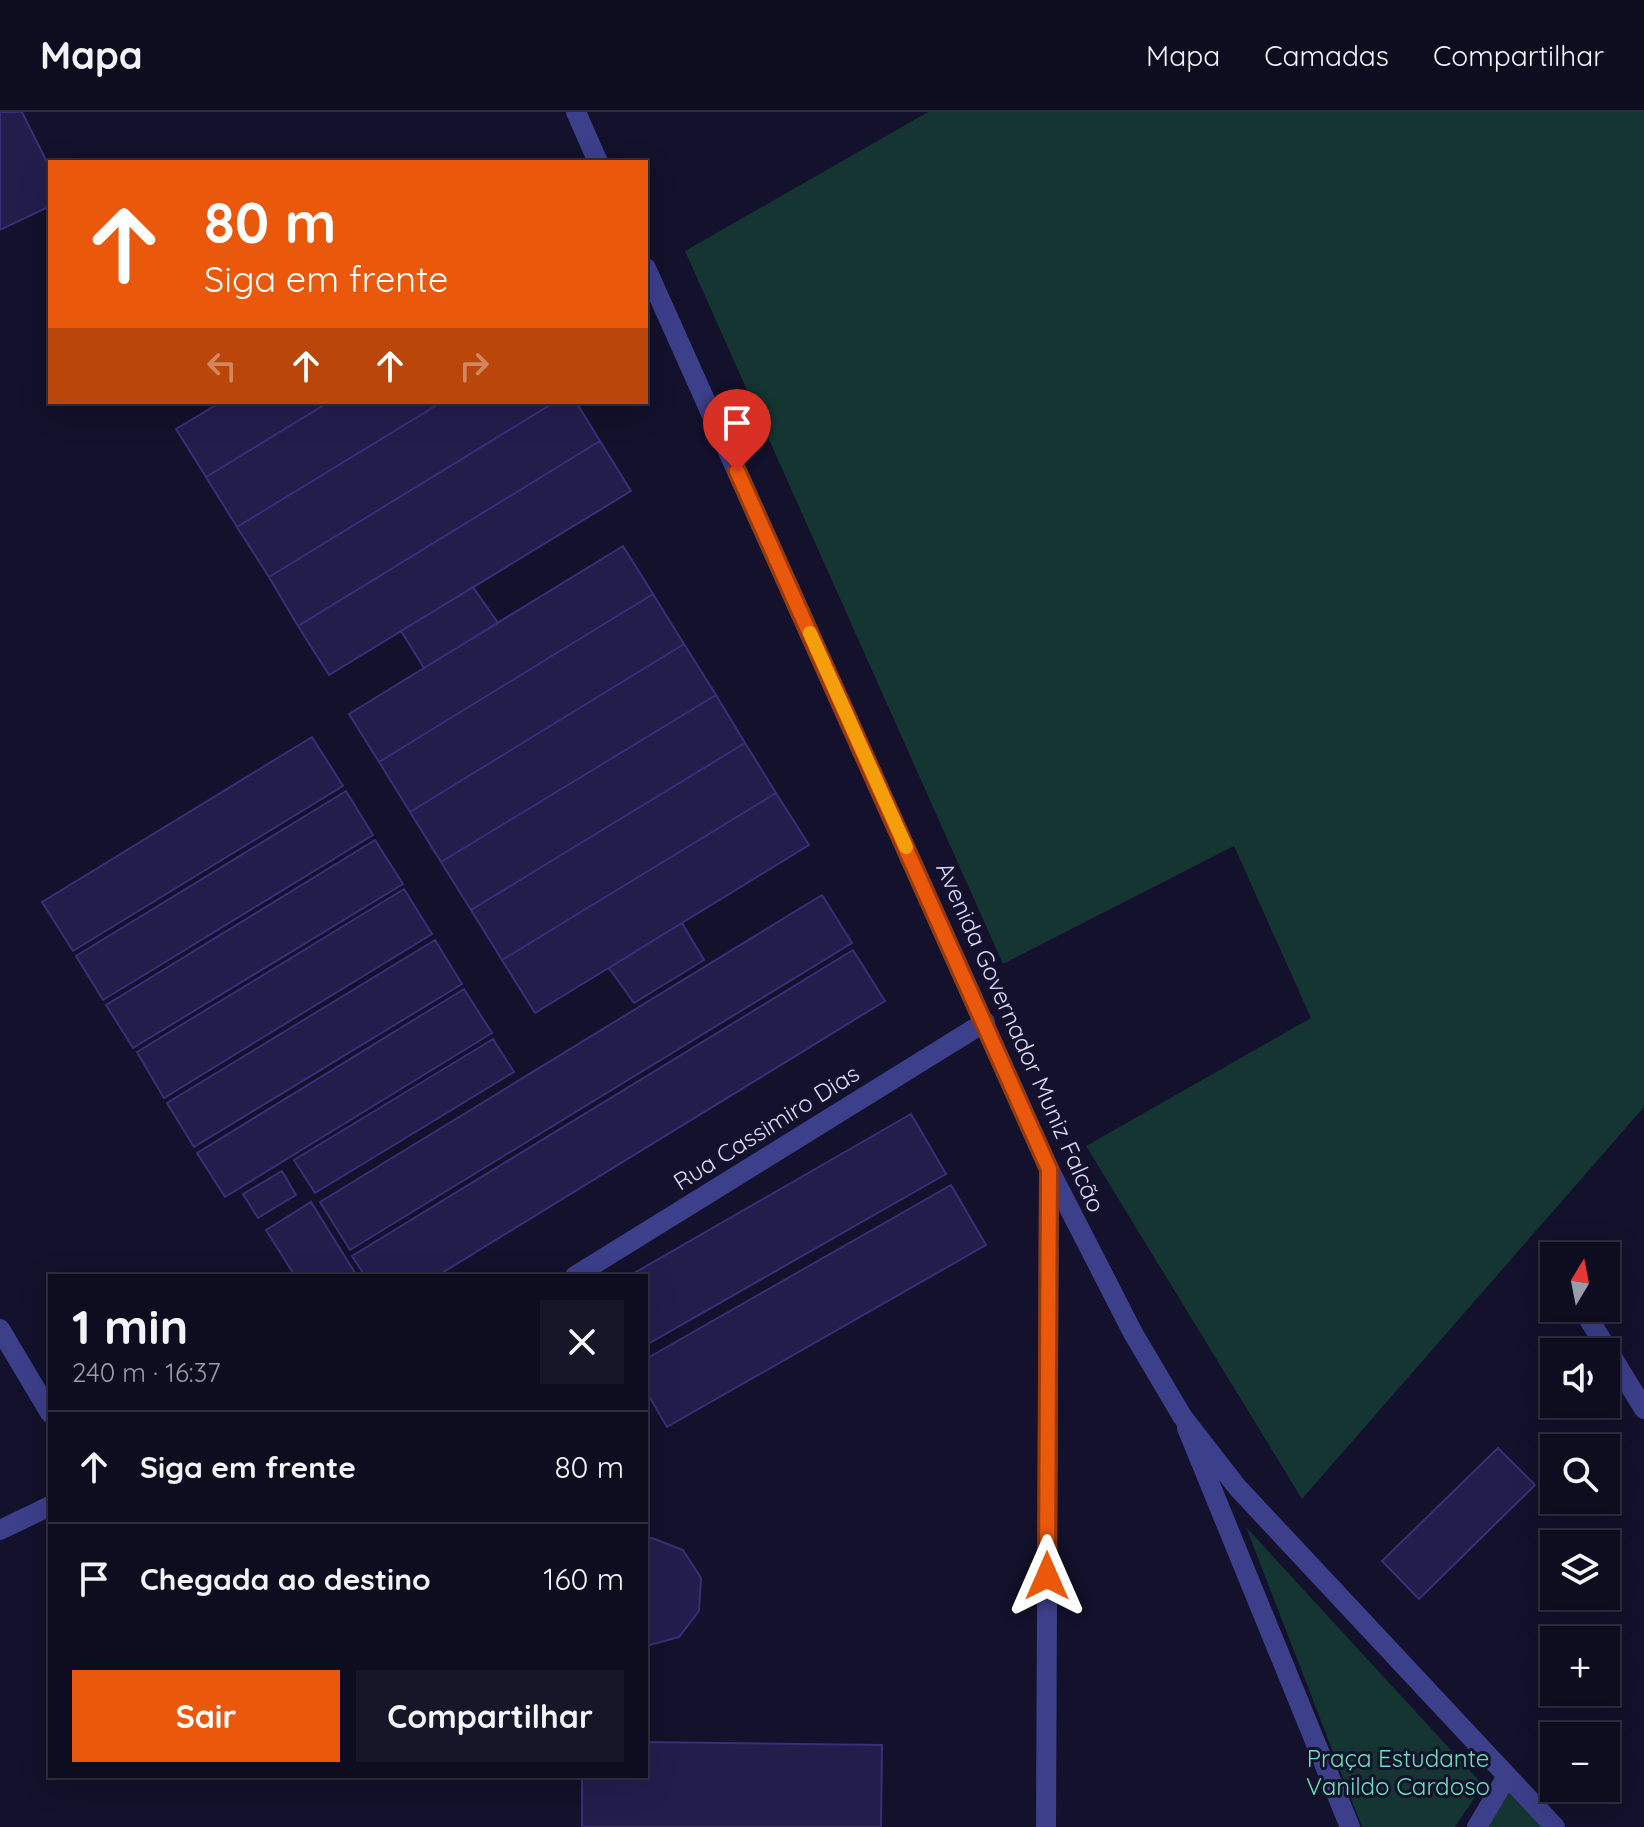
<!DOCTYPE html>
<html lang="pt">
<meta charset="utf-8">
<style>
:root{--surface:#0e0d20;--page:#171629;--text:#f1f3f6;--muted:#9b9ca5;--line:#2e2d3e;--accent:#ea580c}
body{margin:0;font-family:Quicksand,sans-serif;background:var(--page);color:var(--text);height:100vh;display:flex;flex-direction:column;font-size:30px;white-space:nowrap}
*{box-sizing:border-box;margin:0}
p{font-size:26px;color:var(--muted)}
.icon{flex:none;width:44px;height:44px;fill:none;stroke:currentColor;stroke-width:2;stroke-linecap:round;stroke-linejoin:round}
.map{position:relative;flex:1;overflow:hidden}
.panel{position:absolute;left:48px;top:1162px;width:600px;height:504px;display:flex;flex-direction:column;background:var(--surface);border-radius:0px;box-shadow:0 8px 32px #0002,0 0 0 2px var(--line)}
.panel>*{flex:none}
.top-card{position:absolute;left:48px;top:48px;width:600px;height:244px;border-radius:0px;box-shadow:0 8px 32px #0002,0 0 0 2px var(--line);background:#ea580c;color:#fff;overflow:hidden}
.needle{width:52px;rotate:10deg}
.buttons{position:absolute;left:1540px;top:1130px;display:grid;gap:16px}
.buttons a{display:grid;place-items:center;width:80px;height:80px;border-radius:0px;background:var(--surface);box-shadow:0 8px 32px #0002,0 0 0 2px var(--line);font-size:40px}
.pin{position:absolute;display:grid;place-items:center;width:68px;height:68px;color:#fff;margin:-82px -34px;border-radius:50% 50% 50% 0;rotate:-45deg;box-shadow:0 0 8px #0007}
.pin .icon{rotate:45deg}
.me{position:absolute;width:88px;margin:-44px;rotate:0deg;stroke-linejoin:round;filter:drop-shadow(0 0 6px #0008)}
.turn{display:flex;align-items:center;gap:28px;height:168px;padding:0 24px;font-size:36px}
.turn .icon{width:104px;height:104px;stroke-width:2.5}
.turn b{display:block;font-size:56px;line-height:68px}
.lanes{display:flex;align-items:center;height:76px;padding:0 24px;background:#0003;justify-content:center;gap:40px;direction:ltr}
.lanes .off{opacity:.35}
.round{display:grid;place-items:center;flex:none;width:84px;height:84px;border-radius:0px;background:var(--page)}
.summary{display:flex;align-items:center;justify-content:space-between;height:136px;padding:0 24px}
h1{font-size:48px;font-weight:800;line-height:60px}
.primary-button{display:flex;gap:16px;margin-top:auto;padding:16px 24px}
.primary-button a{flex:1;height:92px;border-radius:0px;background:var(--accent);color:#fff;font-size:32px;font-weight:800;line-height:92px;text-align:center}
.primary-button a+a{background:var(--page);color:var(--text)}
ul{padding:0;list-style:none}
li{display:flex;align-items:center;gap:24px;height:112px;padding:0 24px;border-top:2px solid var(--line)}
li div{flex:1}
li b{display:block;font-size:30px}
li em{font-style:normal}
header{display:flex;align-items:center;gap:48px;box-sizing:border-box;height:112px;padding:0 40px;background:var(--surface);border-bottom:2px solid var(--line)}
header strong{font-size:38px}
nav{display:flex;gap:44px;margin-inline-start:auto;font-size:28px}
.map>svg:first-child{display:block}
</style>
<header>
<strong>Mapa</strong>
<nav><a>Mapa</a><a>Camadas</a><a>Compartilhar</a></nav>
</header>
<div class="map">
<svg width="1644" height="1715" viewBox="0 0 1644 1715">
<rect width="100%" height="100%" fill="#13112b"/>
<path fill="#143532" d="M 928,0 L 1644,0 L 1644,995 L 1302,1387 L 1086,1034 L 1311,906 L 1234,734 L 1003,852 L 685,139 Z
M 1246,1415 L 1483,1673 L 1455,1715 L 1362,1715 Z
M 1507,1664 L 1549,1715 L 1477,1715 Z"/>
<path fill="#231d4c" stroke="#382f78" stroke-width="2" d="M 0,0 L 22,0 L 50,56 L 50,94 L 0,118 Z
M 221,290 L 329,290 L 206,365 L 176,317 Z
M 329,290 L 442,290 L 237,415 L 206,365 Z
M 442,290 L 555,290 L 269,465 L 237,415 Z
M 555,290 L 576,290 L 600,329 L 298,514 L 269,465 Z
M 600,329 L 631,379 L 329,563 L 298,514 Z
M 623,434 L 653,482 L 379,650 L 349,602 Z
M 473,475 L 498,511 L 424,556 L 401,519 Z
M 653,482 L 684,532 L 410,700 L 379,650 Z
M 684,532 L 716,583 L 441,750 L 410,700 Z
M 716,583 L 745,631 L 471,798 L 441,750 Z
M 312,625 L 343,674 L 73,839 L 42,790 Z
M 745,631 L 776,681 L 502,848 L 471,798 Z
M 346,679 L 373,723 L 103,888 L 76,844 Z
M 776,681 L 809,733 L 535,901 L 502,848 Z
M 375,728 L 403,772 L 133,936 L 106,893 Z
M 404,777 L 432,822 L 164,986 L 137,940 Z
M 822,783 L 852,831 L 350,1138 L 320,1090 Z
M 682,811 L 704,848 L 634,891 L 609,856 Z
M 435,828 L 462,872 L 194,1035 L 167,991 Z
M 853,838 L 885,889 L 437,1164 L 365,1164 L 352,1144 Z
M 464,877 L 492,921 L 225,1085 L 197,1041 Z
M 493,927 L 514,960 L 315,1081 L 294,1048 Z
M 911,1002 L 946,1062 L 646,1233 L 646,1164 L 629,1164 Z
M 282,1059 L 296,1083 L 258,1106 L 243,1082 Z
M 951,1073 L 986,1133 L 667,1315 L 646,1279 L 646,1247 Z
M 311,1090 L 357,1164 L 295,1164 L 266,1118 Z
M 1498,1336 L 1535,1373 L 1419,1487 L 1382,1449 Z
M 652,1426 L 683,1438 L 701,1466 L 699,1499 L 679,1525 L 646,1534 L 646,1427 Z
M 646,1630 L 882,1633 L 881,1715 L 582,1715 L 582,1664 L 646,1664 Z"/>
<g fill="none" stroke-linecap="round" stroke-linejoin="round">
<path stroke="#3c3f8a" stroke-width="20" d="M 575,1164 L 985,910
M 1582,1196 L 1644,1297
M 0,1217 L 50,1301
M 1187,1316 L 1350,1715
M 0,1418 L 50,1394
M 1046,1715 L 1049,1057
M 1477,1715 L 1507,1664"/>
<path stroke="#3c3f8a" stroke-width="20" d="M 576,0 L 598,50
M 646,156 L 1049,1057 L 1133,1221 L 1182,1304 L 1237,1375 L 1555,1715"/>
</g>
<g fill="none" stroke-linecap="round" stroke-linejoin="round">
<defs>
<path id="route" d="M 737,359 L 1049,1057 L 1047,1464"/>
</defs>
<use href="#route" stroke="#983908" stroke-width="20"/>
<use href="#route" stroke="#ea580c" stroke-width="14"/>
<path stroke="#f59e0b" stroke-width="14" d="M 810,521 L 906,735"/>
</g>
<g text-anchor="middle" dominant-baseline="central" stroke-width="6" stroke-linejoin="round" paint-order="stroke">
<g font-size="24" fill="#dcdbff" stroke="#13112b">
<text transform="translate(1021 925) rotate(66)">Avenida Governador Muniz Falcão</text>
<text transform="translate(766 1015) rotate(-32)">Rua Cassimiro Dias</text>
</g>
<g font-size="24" fill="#64e2b9" stroke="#13112b">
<text x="1398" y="1646">Praça Estudante<tspan x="1398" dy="28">Vanildo Cardoso</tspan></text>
</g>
</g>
</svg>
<div class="buttons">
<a><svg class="needle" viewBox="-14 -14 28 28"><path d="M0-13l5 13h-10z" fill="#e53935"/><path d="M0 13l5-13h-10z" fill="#9b9ca5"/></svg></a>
<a><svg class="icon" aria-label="sound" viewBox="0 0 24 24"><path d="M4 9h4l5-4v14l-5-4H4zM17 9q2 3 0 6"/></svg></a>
<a><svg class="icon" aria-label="search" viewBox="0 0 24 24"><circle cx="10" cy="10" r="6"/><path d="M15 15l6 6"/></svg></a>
<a><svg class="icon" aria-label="layers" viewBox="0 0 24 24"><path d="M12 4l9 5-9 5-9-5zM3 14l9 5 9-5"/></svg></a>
<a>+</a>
<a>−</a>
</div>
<div class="pin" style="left:737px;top:359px;background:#d93025"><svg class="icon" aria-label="arrive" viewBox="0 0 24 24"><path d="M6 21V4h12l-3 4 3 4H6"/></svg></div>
<svg class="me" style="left:1047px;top:1464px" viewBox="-20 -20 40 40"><path d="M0-17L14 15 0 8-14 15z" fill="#ea580c" stroke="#fff" stroke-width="4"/></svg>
<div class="top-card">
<div class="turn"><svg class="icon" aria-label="ahead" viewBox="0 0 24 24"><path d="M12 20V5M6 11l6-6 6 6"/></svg><div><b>80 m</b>Siga em frente</div></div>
<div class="lanes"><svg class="icon off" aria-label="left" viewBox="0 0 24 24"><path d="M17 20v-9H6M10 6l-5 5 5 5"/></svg><svg class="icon" aria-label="ahead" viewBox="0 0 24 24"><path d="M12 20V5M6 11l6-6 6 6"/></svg><svg class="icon" aria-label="ahead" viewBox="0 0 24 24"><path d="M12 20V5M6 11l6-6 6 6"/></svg><svg class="icon off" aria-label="right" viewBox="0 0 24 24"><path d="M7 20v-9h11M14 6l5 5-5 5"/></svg></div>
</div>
<section class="panel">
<div class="summary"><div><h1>1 min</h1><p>240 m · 16:37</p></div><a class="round"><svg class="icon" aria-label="close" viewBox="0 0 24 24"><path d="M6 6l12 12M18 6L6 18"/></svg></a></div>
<ul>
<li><svg class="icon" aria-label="ahead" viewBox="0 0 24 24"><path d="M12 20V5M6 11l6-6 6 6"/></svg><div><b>Siga em frente</b></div><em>80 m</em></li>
<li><svg class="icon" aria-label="arrive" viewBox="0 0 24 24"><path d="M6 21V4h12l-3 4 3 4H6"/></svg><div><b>Chegada ao destino</b></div><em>160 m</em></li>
</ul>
<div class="primary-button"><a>Sair</a><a>Compartilhar</a></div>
</section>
</div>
